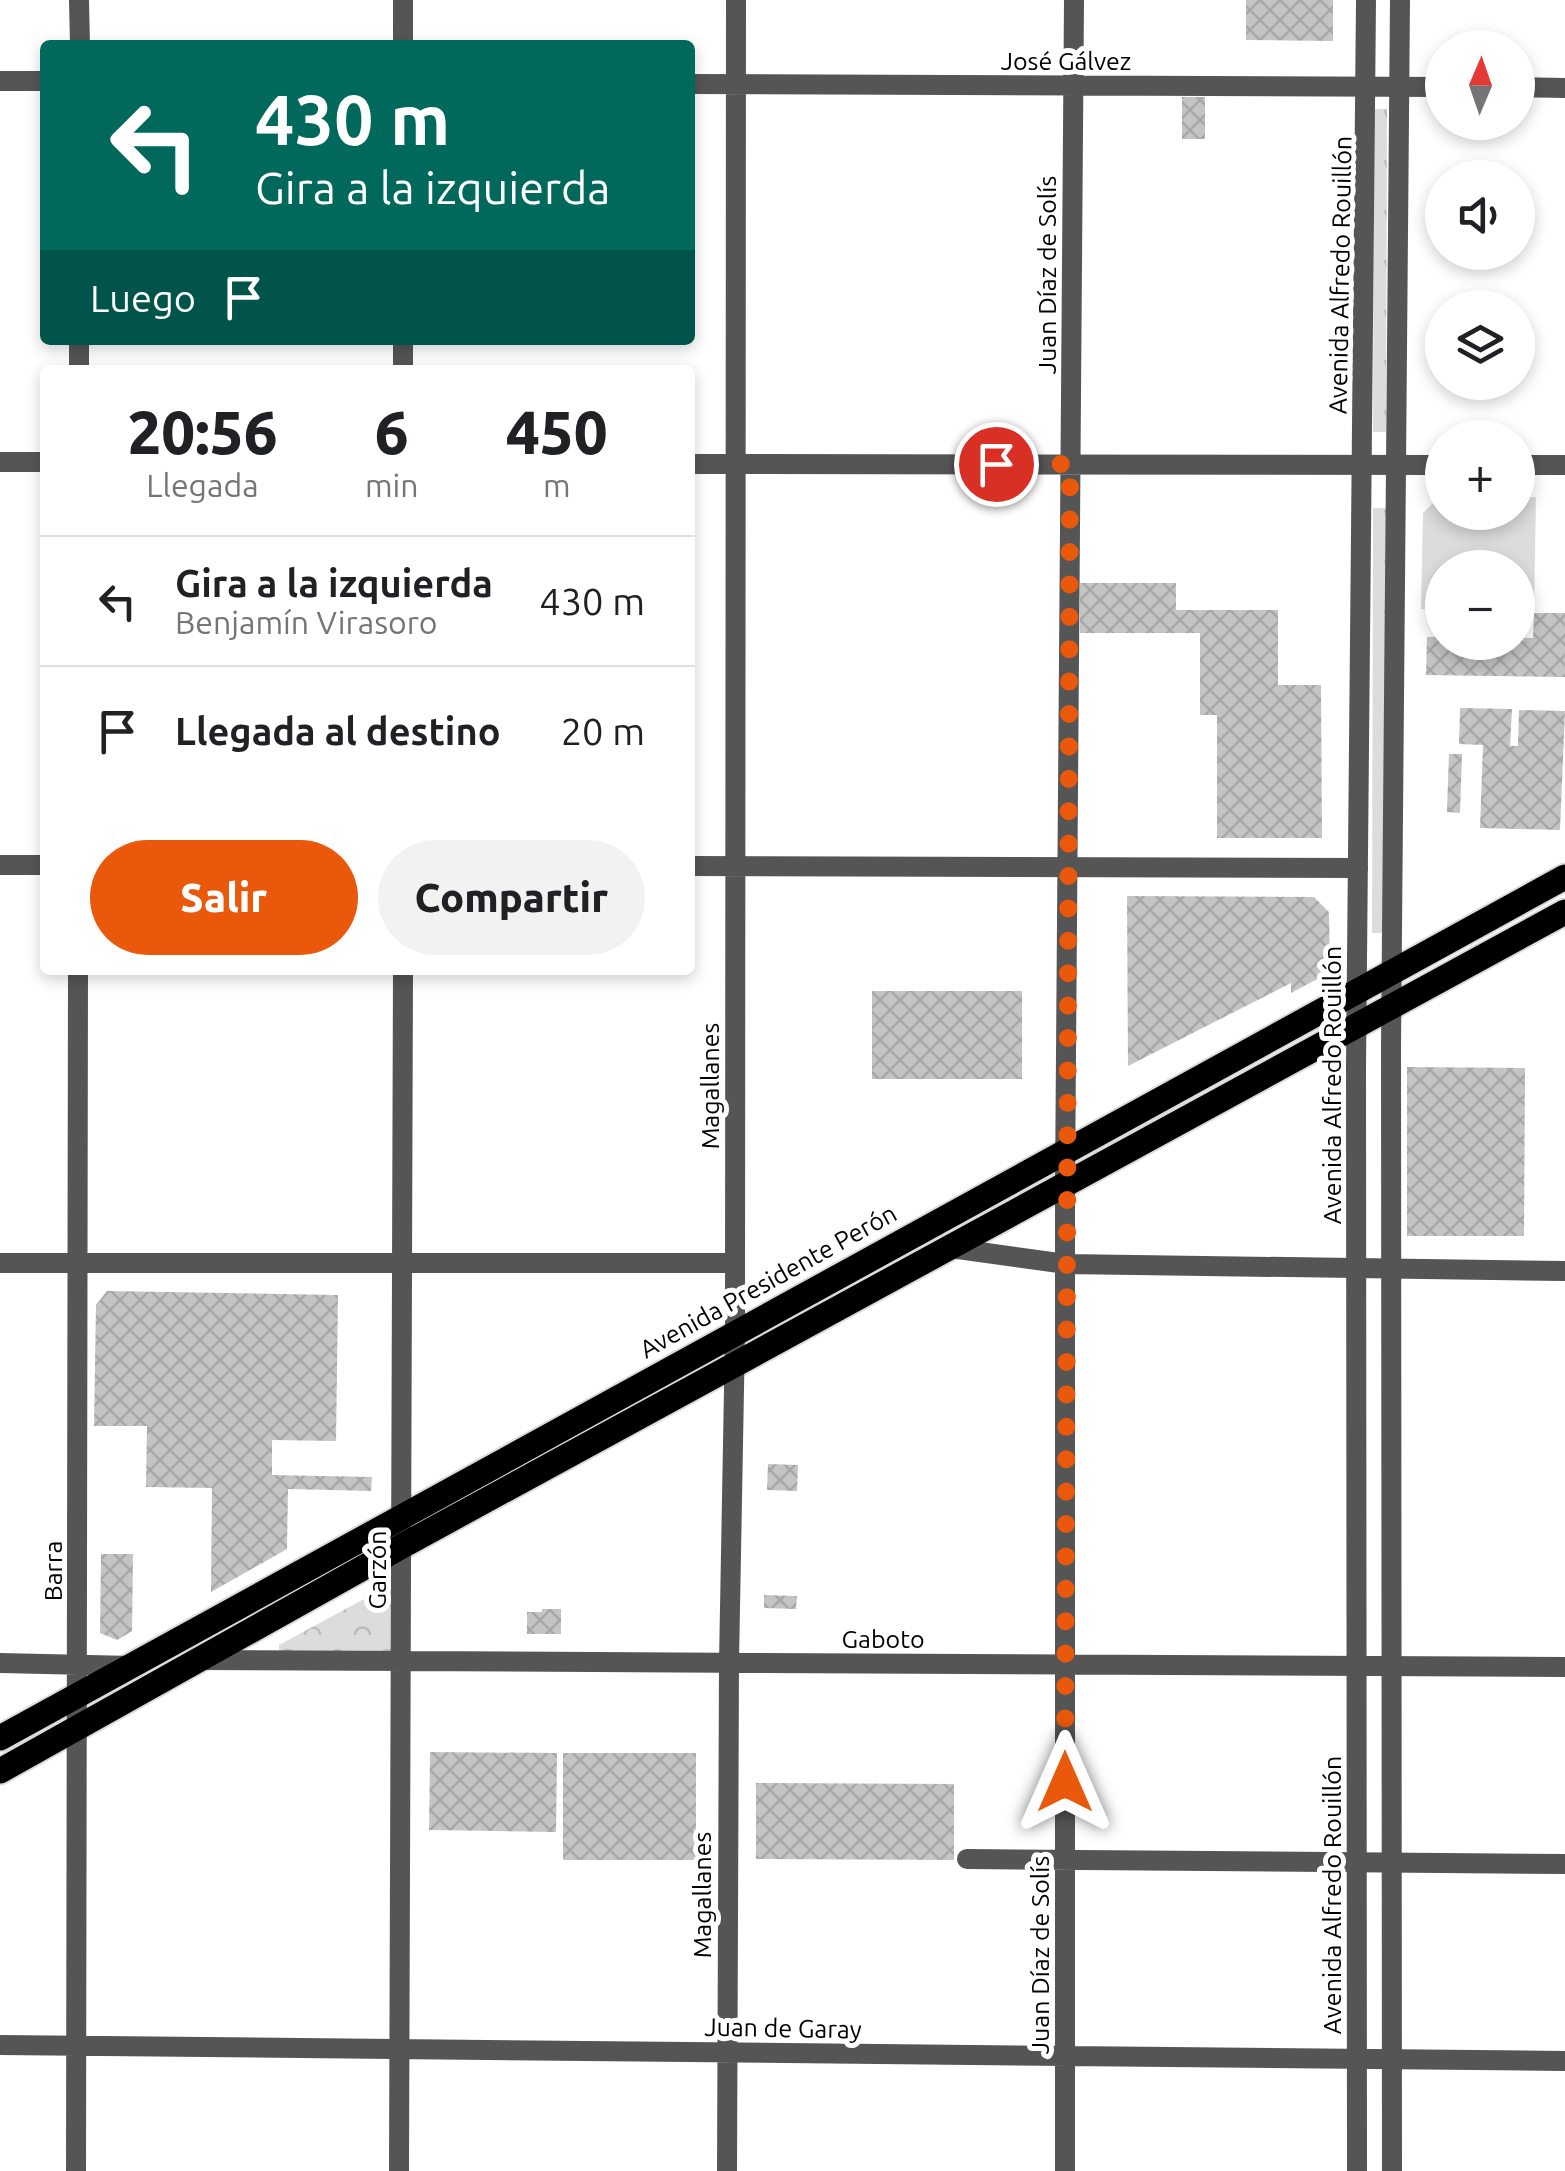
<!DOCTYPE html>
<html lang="es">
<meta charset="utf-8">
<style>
:root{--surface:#fff;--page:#f2f2f2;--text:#202124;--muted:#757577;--line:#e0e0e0;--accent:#ea580c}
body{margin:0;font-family:Ubuntu,sans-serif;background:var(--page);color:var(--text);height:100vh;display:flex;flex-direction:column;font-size:38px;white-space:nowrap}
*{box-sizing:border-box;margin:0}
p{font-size:32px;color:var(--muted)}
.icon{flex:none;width:55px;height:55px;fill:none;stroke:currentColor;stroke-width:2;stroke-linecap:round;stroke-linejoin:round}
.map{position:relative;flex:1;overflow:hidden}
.sheet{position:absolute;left:40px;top:365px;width:655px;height:610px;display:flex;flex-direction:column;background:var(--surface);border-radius:10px;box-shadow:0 5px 15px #0003}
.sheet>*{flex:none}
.top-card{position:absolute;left:40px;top:40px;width:655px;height:305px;border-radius:10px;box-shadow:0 5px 15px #0003;background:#00695c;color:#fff;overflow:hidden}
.needle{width:65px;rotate:2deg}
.buttons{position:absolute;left:1425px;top:30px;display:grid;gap:20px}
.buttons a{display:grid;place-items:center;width:110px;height:110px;border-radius:50%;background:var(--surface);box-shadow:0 5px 15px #0003;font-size:50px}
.pin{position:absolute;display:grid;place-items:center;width:85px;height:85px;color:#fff;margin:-42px;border:5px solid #fff;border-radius:50%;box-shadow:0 2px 10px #0007}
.me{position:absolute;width:110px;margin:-55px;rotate:0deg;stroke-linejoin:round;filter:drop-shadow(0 0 8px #0008)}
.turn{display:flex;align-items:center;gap:35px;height:210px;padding:0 50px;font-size:45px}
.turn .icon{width:130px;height:130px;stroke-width:2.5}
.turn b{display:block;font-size:70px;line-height:85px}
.then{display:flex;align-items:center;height:95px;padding:0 50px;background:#0003;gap:20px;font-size:38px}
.eta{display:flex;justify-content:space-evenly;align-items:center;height:170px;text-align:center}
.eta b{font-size:60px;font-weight:800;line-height:70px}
.action{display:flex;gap:20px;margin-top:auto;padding:20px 50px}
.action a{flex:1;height:115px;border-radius:60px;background:var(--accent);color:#fff;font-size:40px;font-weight:800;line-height:115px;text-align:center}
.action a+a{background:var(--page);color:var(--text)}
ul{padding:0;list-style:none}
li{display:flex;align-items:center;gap:30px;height:130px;padding:0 50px;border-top:2px solid var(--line)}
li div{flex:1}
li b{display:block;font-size:38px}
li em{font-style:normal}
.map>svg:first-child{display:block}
</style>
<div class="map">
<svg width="1565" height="2171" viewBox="0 0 1565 2171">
<defs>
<pattern id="grass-tufts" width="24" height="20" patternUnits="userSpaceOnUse" patternTransform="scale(2.5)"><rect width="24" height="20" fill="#dcdcdc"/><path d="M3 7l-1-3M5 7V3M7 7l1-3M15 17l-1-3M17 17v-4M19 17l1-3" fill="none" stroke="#bbb"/></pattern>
<pattern id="park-crowns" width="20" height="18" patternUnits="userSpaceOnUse" patternTransform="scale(2.5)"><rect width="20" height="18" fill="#dcdcdc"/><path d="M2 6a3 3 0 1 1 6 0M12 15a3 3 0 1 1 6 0" fill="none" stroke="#bbb"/></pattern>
<pattern id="building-cross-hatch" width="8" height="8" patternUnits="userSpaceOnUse" patternTransform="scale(2.5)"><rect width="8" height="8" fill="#c4c4c4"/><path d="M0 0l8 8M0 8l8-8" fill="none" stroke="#a7a7a7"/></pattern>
</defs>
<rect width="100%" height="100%" fill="#fff"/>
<path fill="url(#grass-tufts)" d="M 1374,109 L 1387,109 L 1386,432 L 1373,432 Z
M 1373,508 L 1386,508 L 1385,933 L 1372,933 Z"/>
<path fill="url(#park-crowns)" d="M 388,1586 L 392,1587 L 391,1654 L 279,1652 L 279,1645 Z"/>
<path fill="#dcdcdc" d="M 1518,497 L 1536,497 L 1534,611 L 1518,610 L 1518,568 L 1442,568 L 1442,610 L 1421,609 L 1423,513 L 1438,498 L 1442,498 L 1442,512 L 1518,512 Z"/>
<path fill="url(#building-cross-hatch)" d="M 1246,0 L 1333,0 L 1333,41 L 1246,40 Z
M 1182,97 L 1205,97 L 1205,139 L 1182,139 Z
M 1080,583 L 1176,583 L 1176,610 L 1278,610 L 1278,685 L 1321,685 L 1322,838 L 1217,838 L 1217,715 L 1200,715 L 1200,633 L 1080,633 Z
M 1534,613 L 1565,613 L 1565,677 L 1426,675 L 1427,637 L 1442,637 L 1442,642 L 1518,642 L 1518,638 L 1533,638 Z
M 1460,708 L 1512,709 L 1510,746 L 1518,746 L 1519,710 L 1565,711 L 1560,830 L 1480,828 L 1483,745 L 1459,744 Z
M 1449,754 L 1462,754 L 1460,813 L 1447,812 Z
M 1127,896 L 1314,897 L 1329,912 L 1330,967 L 1323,976 L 1291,993 L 1291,983 L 1128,1066 Z
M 872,991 L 1022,991 L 1022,1079 L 872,1079 Z
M 1407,1067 L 1525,1068 L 1524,1236 L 1407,1236 Z
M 107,1291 L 338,1295 L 336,1441 L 272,1440 L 272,1475 L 372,1477 L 371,1491 L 288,1489 L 287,1549 L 211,1592 L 212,1488 L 146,1487 L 147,1426 L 94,1426 L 96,1305 Z
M 768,1464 L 798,1465 L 797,1491 L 767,1490 Z
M 101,1554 L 133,1554 L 132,1631 L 117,1640 L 100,1633 Z
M 764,1595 L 797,1596 L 796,1609 L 764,1608 Z
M 542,1609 L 561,1609 L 561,1634 L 527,1634 L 527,1612 L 542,1612 Z
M 430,1752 L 557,1753 L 556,1832 L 429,1830 Z
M 563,1753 L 696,1753 L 696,1860 L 563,1860 Z
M 756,1783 L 954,1784 L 954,1860 L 756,1859 Z"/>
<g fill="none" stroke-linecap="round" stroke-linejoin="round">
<defs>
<path id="primary" d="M 0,1738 L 1565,877
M 0,1771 L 402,1546 L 1565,912"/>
</defs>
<use href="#primary" stroke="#dbdbdb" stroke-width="29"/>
<path stroke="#555" stroke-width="20" d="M 79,0 L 80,45
M 403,0 L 403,45
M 0,81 L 45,81
M 690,84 L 1442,87
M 1518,87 L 1565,88
M 79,370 L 79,340
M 403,370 L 403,340
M 0,462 L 45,462
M 690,464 L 1442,465
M 1518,465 L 1565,465
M 0,865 L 45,865
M 690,866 L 1358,868
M 951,1248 L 1066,1264 L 1565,1271
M 0,1263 L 735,1263
M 200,1660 L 1565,1667
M 0,1663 L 133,1666
M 967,1859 L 1565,1864
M 0,2045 L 1565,2061
M 76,2171 L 78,970
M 399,2171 L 403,970
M 727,2171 L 729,1663 L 735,1334 L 736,0
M 1065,2171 L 1065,1186 L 1074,0"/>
<path stroke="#555" stroke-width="20" d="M 1357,2171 L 1356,1067 L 1366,0
M 1392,2171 L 1391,1048 L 1400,0"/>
<use href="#primary" stroke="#000" stroke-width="25"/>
</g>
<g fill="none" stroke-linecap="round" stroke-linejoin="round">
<path stroke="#ea580c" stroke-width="18" stroke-dasharray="0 32.4" d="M 996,464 L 1070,464 L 1065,1782"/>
</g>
<g text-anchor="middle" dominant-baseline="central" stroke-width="10" stroke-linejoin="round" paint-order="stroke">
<g font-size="25" fill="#000" stroke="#fff">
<text x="1066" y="61">José Gálvez</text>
<text transform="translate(1047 275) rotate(-90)">Juan Díaz de Solís</text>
<text transform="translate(1340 275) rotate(-89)">Avenida Alfredo Rouillón</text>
<text transform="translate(1332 1085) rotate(-90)">Avenida Alfredo Rouillón</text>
<text transform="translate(710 1086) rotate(-90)">Magallanes</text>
<text transform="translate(768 1281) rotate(-29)">Avenida Presidente Perón</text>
<text transform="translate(377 1570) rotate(-90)">Garzón</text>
<text transform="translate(53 1571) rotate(-90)">Barra</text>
<text x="883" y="1639">Gaboto</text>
<text transform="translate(702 1895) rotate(-90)">Magallanes</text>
<text transform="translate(1332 1895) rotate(-90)">Avenida Alfredo Rouillón</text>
<text transform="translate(1040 1955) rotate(-90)">Juan Díaz de Solís</text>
<text transform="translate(783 2028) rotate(1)">Juan de Garay</text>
</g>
</g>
</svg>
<div class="buttons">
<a><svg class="needle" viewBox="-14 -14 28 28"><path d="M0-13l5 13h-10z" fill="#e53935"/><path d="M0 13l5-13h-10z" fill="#757577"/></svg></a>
<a><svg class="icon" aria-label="sound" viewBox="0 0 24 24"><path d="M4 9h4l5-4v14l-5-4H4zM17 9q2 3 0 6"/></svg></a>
<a><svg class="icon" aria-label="layers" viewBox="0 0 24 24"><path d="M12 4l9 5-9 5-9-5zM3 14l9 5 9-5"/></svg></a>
<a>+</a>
<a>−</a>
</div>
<div class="pin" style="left:996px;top:464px;background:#d93025"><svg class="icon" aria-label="arrive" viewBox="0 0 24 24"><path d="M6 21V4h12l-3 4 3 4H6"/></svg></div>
<svg class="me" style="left:1065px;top:1782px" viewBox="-20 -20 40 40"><path d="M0-17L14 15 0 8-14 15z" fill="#ea580c" stroke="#fff" stroke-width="4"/></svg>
<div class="top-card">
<div class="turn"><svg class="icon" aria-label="left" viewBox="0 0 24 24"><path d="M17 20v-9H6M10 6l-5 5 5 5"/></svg><div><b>430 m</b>Gira a la izquierda</div></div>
<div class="then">Luego<svg class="icon" aria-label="arrive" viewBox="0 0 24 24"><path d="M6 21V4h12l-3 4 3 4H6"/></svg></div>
</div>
<section class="sheet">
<div class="eta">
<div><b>20:56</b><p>Llegada</p></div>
<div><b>6</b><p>min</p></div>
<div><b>450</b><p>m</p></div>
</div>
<ul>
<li><svg class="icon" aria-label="left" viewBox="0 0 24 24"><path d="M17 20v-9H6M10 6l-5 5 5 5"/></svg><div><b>Gira a la izquierda</b><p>Benjamín Virasoro</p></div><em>430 m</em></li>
<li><svg class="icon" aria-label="arrive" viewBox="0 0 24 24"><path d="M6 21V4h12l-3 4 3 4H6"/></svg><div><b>Llegada al destino</b></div><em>20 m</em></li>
</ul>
<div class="action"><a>Salir</a><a>Compartir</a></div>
</section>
</div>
